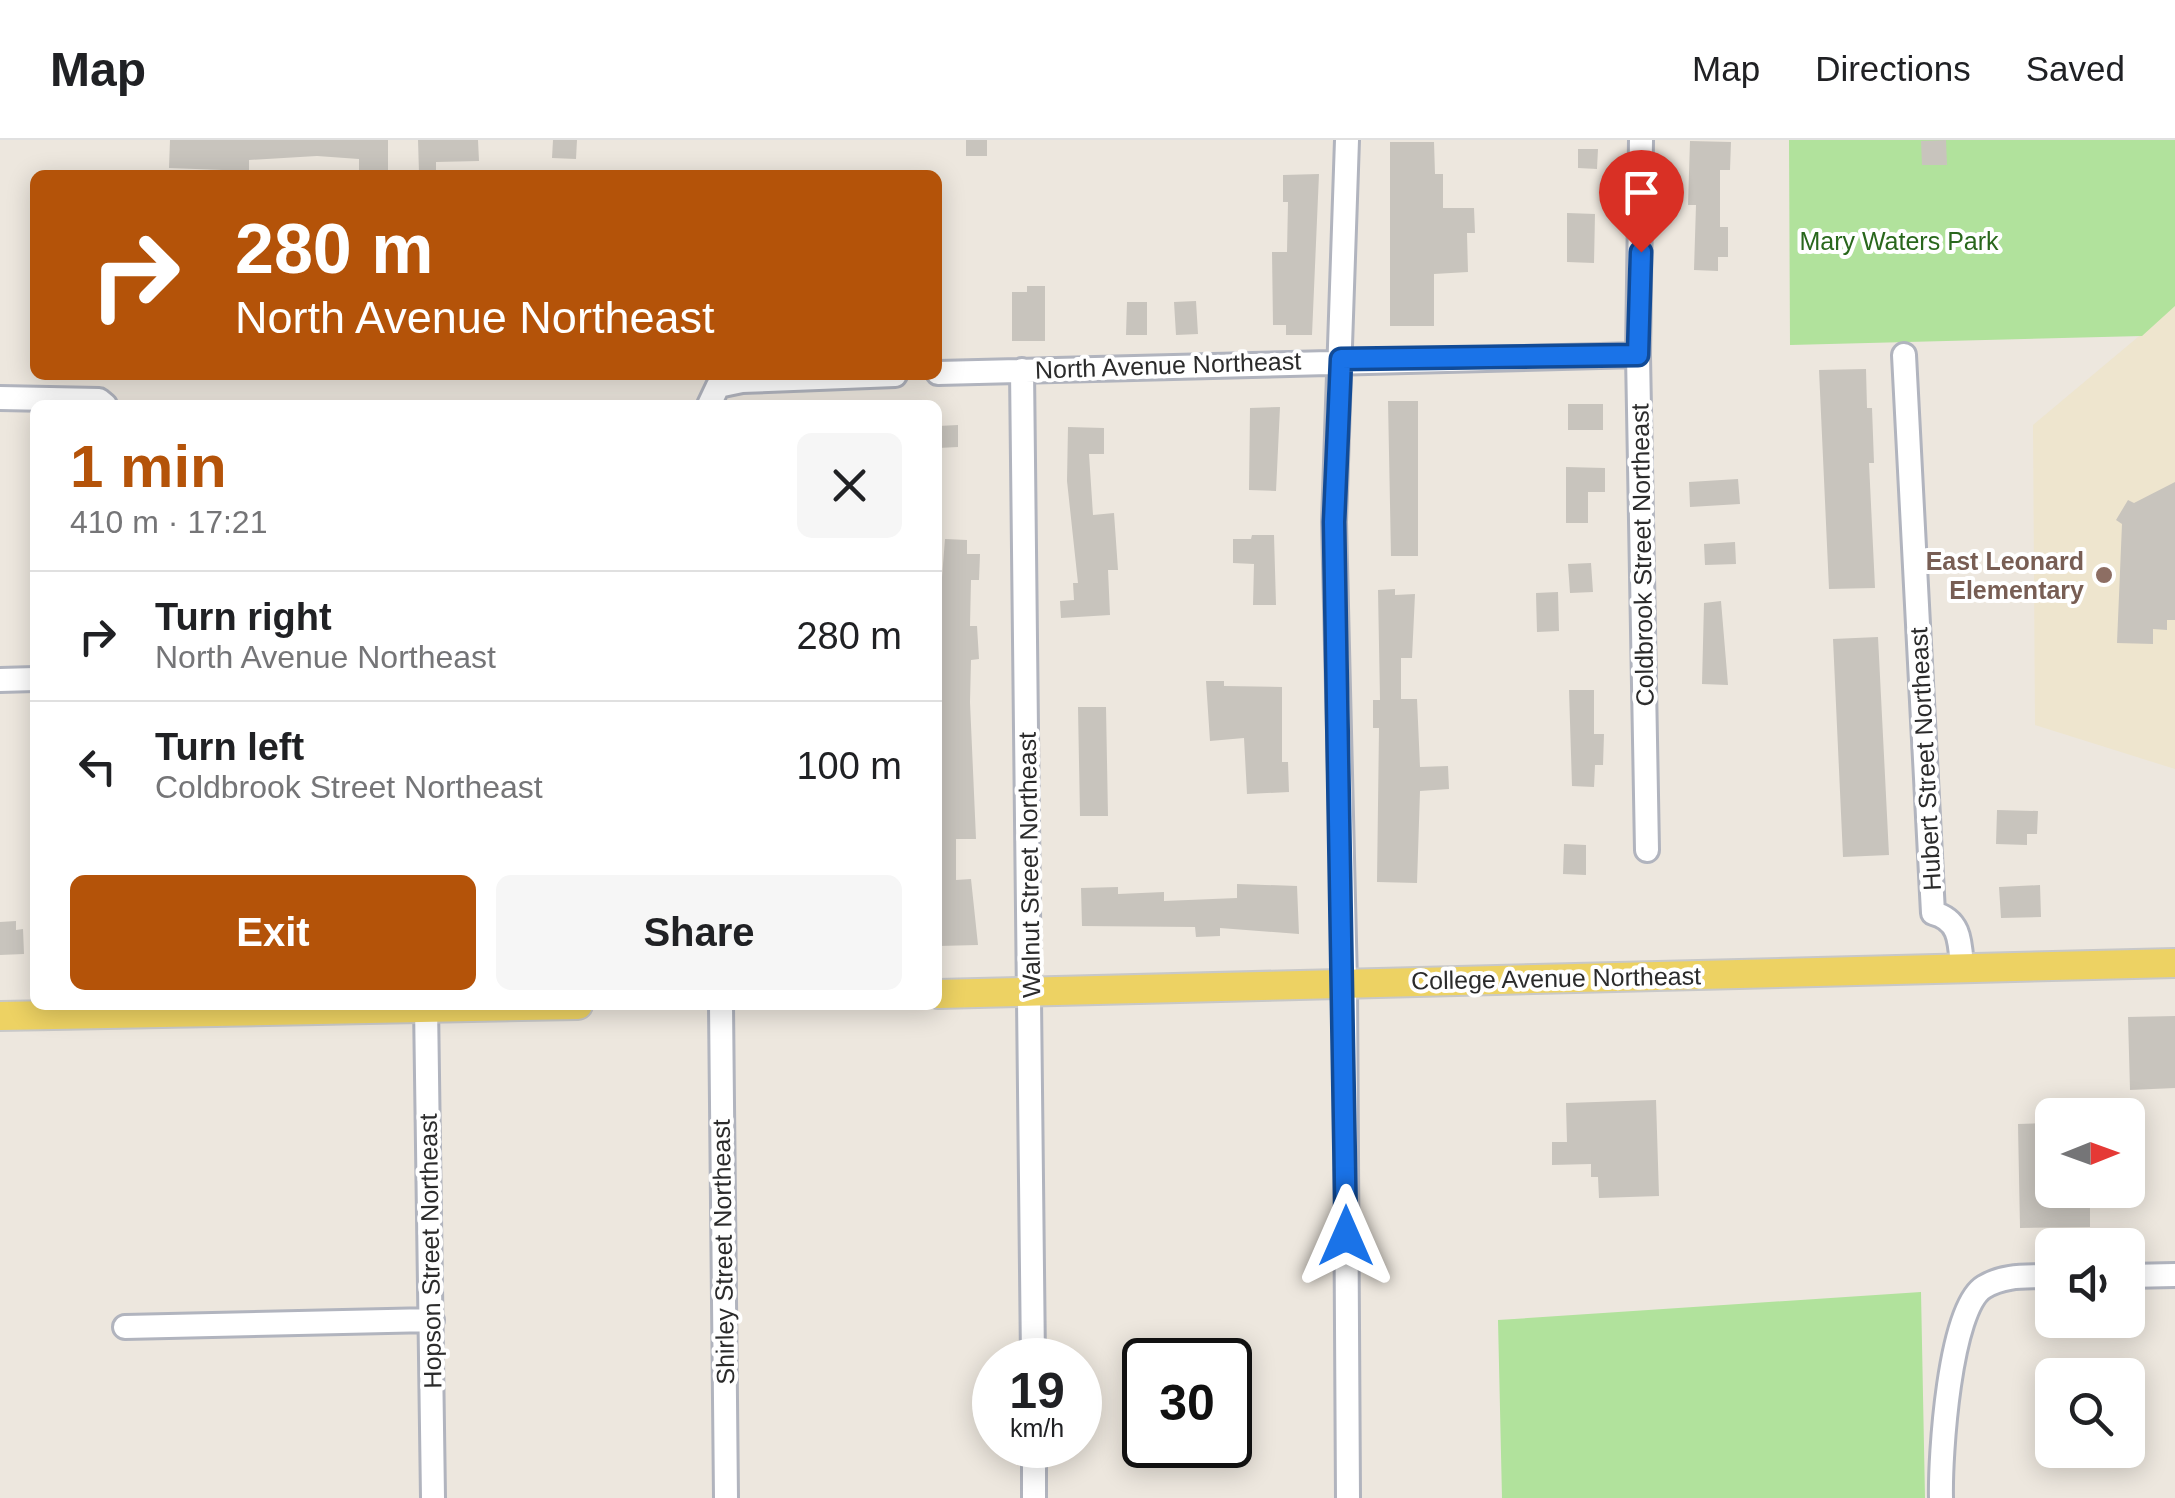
<!DOCTYPE html>
<meta charset="utf-8">
<style>
:root{--surface:#fff;--page:#f6f6f6;--text:#202124;--muted:#757577;--line:#e0e0e0;--accent:#b45309}
body{margin:0;font-family:Arial,sans-serif;background:var(--page);color:var(--text);height:100vh;display:flex;flex-direction:column;font-size:38px;white-space:nowrap}
*{box-sizing:border-box;margin:0}
p{font-size:32px;color:var(--muted)}
.icon{flex:none;width:55px;height:55px;fill:none;stroke:currentColor;stroke-width:2;stroke-linecap:round;stroke-linejoin:round}
.map{position:relative;flex:1;overflow:hidden}
.details{position:absolute;left:30px;top:260px;width:912px;height:610px;display:flex;flex-direction:column;background:var(--surface);border-radius:15px;box-shadow:0 5px 25px #0003}
.details>*{flex:none}
.hud{position:absolute;left:30px;top:30px;width:912px;height:210px;border-radius:15px;box-shadow:0 5px 25px #0003;background:#b45309;color:#fff;overflow:hidden}
.needle{width:65px;rotate:89deg}
.fabs{position:absolute;left:2035px;top:958px;display:grid;gap:20px}
.fabs a{display:grid;place-items:center;width:110px;height:110px;border-radius:15px;background:var(--surface);box-shadow:0 5px 25px #0003;font-size:50px}
.speed{position:absolute;left:972px;top:1198px;display:flex;gap:20px;font-size:50px;font-weight:700;text-align:center}
.speed>*{display:grid;place-content:center;width:130px;height:130px;border-radius:50%;background:var(--surface);box-shadow:0 5px 25px #0003;line-height:1}
.speed small{font-size:25px;font-weight:400}
.speed .limit{border:5px solid #111;border-radius:15px;background:#fff;color:#111}
.pin{position:absolute;display:grid;place-items:center;width:85px;height:85px;color:#fff;margin:-102px -42px;border-radius:50% 50% 50% 0;rotate:-45deg;box-shadow:0 0 10px #0007}
.pin .icon{rotate:45deg}
.me{position:absolute;width:110px;margin:-55px;rotate:0deg;stroke-linejoin:round;filter:drop-shadow(0 0 8px #0008)}
.turn{display:flex;align-items:center;gap:35px;height:210px;padding:0 40px;font-size:45px}
.turn .icon{width:130px;height:130px;stroke-width:2.5}
.turn b{display:block;font-size:70px;line-height:85px}
.round{display:grid;place-items:center;flex:none;width:105px;height:105px;border-radius:15px;background:var(--page)}
.summary{display:flex;align-items:center;justify-content:space-between;height:170px;padding:0 40px}
h1{font-size:60px;font-weight:600;line-height:75px;color:var(--accent)}
.action{display:flex;gap:20px;margin-top:auto;padding:20px 40px}
.action a{flex:1;height:115px;border-radius:15px;background:var(--accent);color:#fff;font-size:40px;font-weight:600;line-height:115px;text-align:center}
.action a+a{background:var(--page);color:var(--text)}
ul{padding:0;list-style:none}
li{display:flex;align-items:center;gap:30px;height:130px;padding:0 40px;border-top:2px solid var(--line)}
li div{flex:1}
li b{display:block;font-size:38px}
li em{font-style:normal}
header{display:flex;align-items:center;gap:60px;box-sizing:border-box;height:140px;padding:0 50px;background:var(--surface);border-bottom:2px solid var(--line)}
header strong{font-size:48px}
nav{display:flex;gap:55px;margin-inline-start:auto;font-size:35px}
.map>svg:first-child{display:block}
</style>
<header>
<strong>Map</strong>
<nav><a>Map</a><a>Directions</a><a>Saved</a></nav>
</header>
<div class="map">
<svg width="2175" height="1358" viewBox="0 0 2175 1358">
<rect width="100%" height="100%" fill="#ede7de"/>
<path fill="#eee5ce" d="M 2175,166 L 2175,629 L 2035,585 L 2033,285 Z"/>
<path fill="#b1e29c" d="M 1789,0 L 2175,0 L 2175,166 L 2142,196 L 1790,205 Z
M 1921,1152 L 1925,1358 L 1502,1358 L 1498,1180 Z"/>
<path fill="#c8c4bd" d="M 170,0 L 388,0 L 388,34 L 359,34 L 359,19 L 317,16 L 249,20 L 249,31 L 169,28 Z
M 418,0 L 478,0 L 479,21 L 436,22 L 436,33 L 419,33 Z
M 553,0 L 577,0 L 576,19 L 552,18 Z
M 966,0 L 987,0 L 987,16 L 966,16 Z
M 1946,0 L 1947,25 L 1922,25 L 1921,1 Z
M 1690,1 L 1731,2 L 1730,30 L 1720,30 L 1720,87 L 1728,87 L 1728,117 L 1718,117 L 1718,131 L 1694,130 L 1696,65 L 1688,65 Z
M 1390,2 L 1434,2 L 1435,34 L 1443,34 L 1443,68 L 1474,68 L 1475,93 L 1467,93 L 1468,132 L 1434,134 L 1434,186 L 1390,186 Z
M 1578,9 L 1598,9 L 1597,29 L 1578,28 Z
M 1319,34 L 1312,195 L 1286,195 L 1286,185 L 1273,185 L 1272,112 L 1287,112 L 1288,62 L 1283,62 L 1283,35 Z
M 1567,73 L 1595,74 L 1594,123 L 1567,122 Z
M 1027,146 L 1045,146 L 1045,201 L 1012,201 L 1012,152 L 1027,152 Z
M 1196,161 L 1198,194 L 1176,195 L 1174,162 Z
M 1127,162 L 1147,162 L 1147,195 L 1126,195 Z
M 1866,229 L 1867,268 L 1872,268 L 1874,323 L 1869,323 L 1875,448 L 1829,449 L 1819,230 Z
M 1388,261 L 1418,261 L 1418,416 L 1391,416 Z
M 1568,264 L 1603,264 L 1603,290 L 1568,290 Z
M 1280,267 L 1276,351 L 1249,350 L 1250,268 Z
M 958,285 L 958,307 L 938,308 L 938,286 Z
M 1068,287 L 1104,288 L 1104,314 L 1089,314 L 1093,375 L 1114,373 L 1118,430 L 1108,430 L 1110,475 L 1061,478 L 1060,461 L 1074,460 L 1073,443 L 1078,443 L 1067,341 Z
M 1566,327 L 1605,328 L 1605,352 L 1588,352 L 1588,383 L 1566,383 Z
M 1738,339 L 1740,364 L 1690,367 L 1689,342 Z
M 2175,342 L 2175,480 L 2167,480 L 2167,490 L 2153,489 L 2153,504 L 2117,503 L 2122,384 L 2116,380 L 2128,360 L 2134,363 Z
M 1252,395 L 1274,395 L 1276,465 L 1253,465 L 1254,424 L 1233,423 L 1233,399 L 1251,399 Z
M 945,399 L 967,400 L 967,414 L 980,414 L 979,440 L 971,440 L 970,486 L 977,486 L 979,519 L 971,520 L 970,562 L 976,699 L 956,699 L 956,740 L 971,739 L 978,805 L 938,806 L 938,771 L 941,771 L 938,488 Z
M 1735,402 L 1736,424 L 1705,425 L 1704,404 Z
M 1591,423 L 1593,452 L 1570,453 L 1568,424 Z
M 1395,449 L 1395,455 L 1415,454 L 1412,518 L 1401,518 L 1401,559 L 1417,559 L 1420,627 L 1448,626 L 1449,649 L 1420,651 L 1417,743 L 1377,742 L 1379,588 L 1373,588 L 1373,560 L 1380,560 L 1378,450 Z
M 1558,452 L 1559,491 L 1537,492 L 1536,453 Z
M 1721,461 L 1728,545 L 1702,544 L 1704,463 Z
M 1878,497 L 1889,715 L 1843,717 L 1833,499 Z
M 1206,541 L 1224,541 L 1224,546 L 1282,547 L 1282,622 L 1288,622 L 1289,652 L 1247,654 L 1244,598 L 1210,601 Z
M 1569,550 L 1594,550 L 1594,594 L 1604,594 L 1603,625 L 1595,625 L 1594,647 L 1572,646 Z
M 1078,567 L 1106,567 L 1108,676 L 1080,676 Z
M 1997,670 L 2038,671 L 2037,694 L 2027,694 L 2027,705 L 1996,704 Z
M 1564,704 L 1586,705 L 1586,735 L 1563,734 Z
M 1237,744 L 1297,746 L 1299,794 L 1220,788 L 1220,796 L 1196,797 L 1195,787 L 1082,786 L 1081,748 L 1118,747 L 1118,754 L 1164,752 L 1164,761 L 1237,758 Z
M 2040,745 L 2041,777 L 2001,778 L 1999,747 Z
M 16,781 L 16,790 L 23,789 L 24,814 L 0,815 L 0,782 Z
M 2175,876 L 2175,948 L 2130,950 L 2128,877 Z
M 1656,960 L 1659,1056 L 1599,1058 L 1598,1037 L 1591,1037 L 1591,1024 L 1552,1025 L 1552,1002 L 1567,1002 L 1566,963 Z
M 2052,983 L 2052,1050 L 2090,1050 L 2090,1087 L 2020,1088 L 2018,984 Z"/>
<g fill="none" stroke-linecap="round" stroke-linejoin="round">
<defs>
<path id="minor" d="M 1347,0 L 1334,382 L 1345,843 L 1348,1358
M 1641,0 L 1638,215 L 1647,710
M 1904,215 L 1933,773 C 1961,780 1960,803 1962,828
M 1022,230 L 1033,1220
M 938,233 L 1638,215
M 0,258 L 99,260 L 105,265
M 709,265 L 718,246 L 742,241 L 895,235
M 0,540 L 35,539
M 426,865 L 433,1358
M 721,865 L 726,1358
M 2128,1136 L 2175,1135
M 125,1187 L 432,1180
M 1034,1305 L 1034,1358
M 1941,1358 C 1940,1318 1949,1168 1984,1147 C 2005,1134 2028,1137 2052,1136"/>
<path id="major" d="M 938,854 L 2175,823
M 0,876 L 578,865"/>
</defs>
<use href="#minor" stroke="#b1b4be" stroke-width="28"/>
<use href="#major" stroke="#c8c8c8" stroke-width="32"/>
<use href="#minor" stroke="#fff" stroke-width="22"/>
<use href="#major" stroke="#edd263" stroke-width="28"/>
</g>
<g fill="none" stroke-linecap="round" stroke-linejoin="round">
<defs>
<path id="route" d="M 1346,1096 L 1334,382 L 1341,219 L 1638,215 L 1641,112"/>
</defs>
<use href="#route" stroke="#114b97" stroke-width="25"/>
<use href="#route" stroke="#1a73e8" stroke-width="18"/>
</g>
<circle fill="#8d6e63" stroke="#fff" stroke-width="4" cx="2104" cy="435" r="10"/>
<g text-anchor="middle" dominant-baseline="central" stroke-width="8" stroke-linejoin="round" paint-order="stroke">
<g font-size="25" fill="#29671c" stroke="#fff">
<text x="1899" y="101">Mary Waters Park</text>
</g>
<g font-size="25" fill="#2b2b2b" stroke="#fff">
<text transform="translate(1168 225) rotate(-2)">North Avenue Northeast</text>
<text transform="translate(1642 415) rotate(-91)">Coldbrook Street Northeast</text>
<text transform="translate(1925 619) rotate(-93)">Hubert Street Northeast</text>
<text transform="translate(1029 725) rotate(-91)">Walnut Street Northeast</text>
<text transform="translate(1556 838) rotate(-1)">College Avenue Northeast</text>
<text transform="translate(430 1111) rotate(-91)">Hopson Street Northeast</text>
<text transform="translate(723 1112) rotate(-91)">Shirley Street Northeast</text>
</g>
<g font-size="25" font-weight="bold" fill="#785e54" stroke="#fff" text-anchor="end">
<text x="2084" y="421">East Leonard<tspan x="2084" dy="29">Elementary</tspan></text>
</g>
</g>
</svg>
<div class="fabs">
<a><svg class="needle" viewBox="-14 -14 28 28"><path d="M0-13l5 13h-10z" fill="#e53935"/><path d="M0 13l5-13h-10z" fill="#757577"/></svg></a>
<a><svg class="icon" aria-label="sound" viewBox="0 0 24 24"><path d="M4 9h4l5-4v14l-5-4H4zM17 9q2 3 0 6"/></svg></a>
<a><svg class="icon" aria-label="search" viewBox="0 0 24 24"><circle cx="10" cy="10" r="6"/><path d="M15 15l6 6"/></svg></a>
</div>
<div class="speed"><div>19<small>km/h</small></div><div class="limit">30</div></div>
<div class="pin" style="left:1641px;top:112px;background:#d93025"><svg class="icon" aria-label="arrive" viewBox="0 0 24 24"><path d="M6 21V4h12l-3 4 3 4H6"/></svg></div>
<svg class="me" style="left:1346px;top:1096px" viewBox="-20 -20 40 40"><path d="M0-17L14 15 0 8-14 15z" fill="#1a73e8" stroke="#fff" stroke-width="4"/></svg>
<div class="hud">
<div class="turn"><svg class="icon" aria-label="right" viewBox="0 0 24 24"><path d="M7 20v-9h11M14 6l5 5-5 5"/></svg><div><b>280 m</b>North Avenue Northeast</div></div>
</div>
<section class="details">
<div class="summary"><div><h1>1 min</h1><p>410 m · 17:21</p></div><a class="round"><svg class="icon" aria-label="close" viewBox="0 0 24 24"><path d="M6 6l12 12M18 6L6 18"/></svg></a></div>
<ul>
<li><svg class="icon" aria-label="right" viewBox="0 0 24 24"><path d="M7 20v-9h11M14 6l5 5-5 5"/></svg><div><b>Turn right</b><p>North Avenue Northeast</p></div><em>280 m</em></li>
<li><svg class="icon" aria-label="left" viewBox="0 0 24 24"><path d="M17 20v-9H6M10 6l-5 5 5 5"/></svg><div><b>Turn left</b><p>Coldbrook Street Northeast</p></div><em>100 m</em></li>
</ul>
<div class="action"><a>Exit</a><a>Share</a></div>
</section>
</div>
